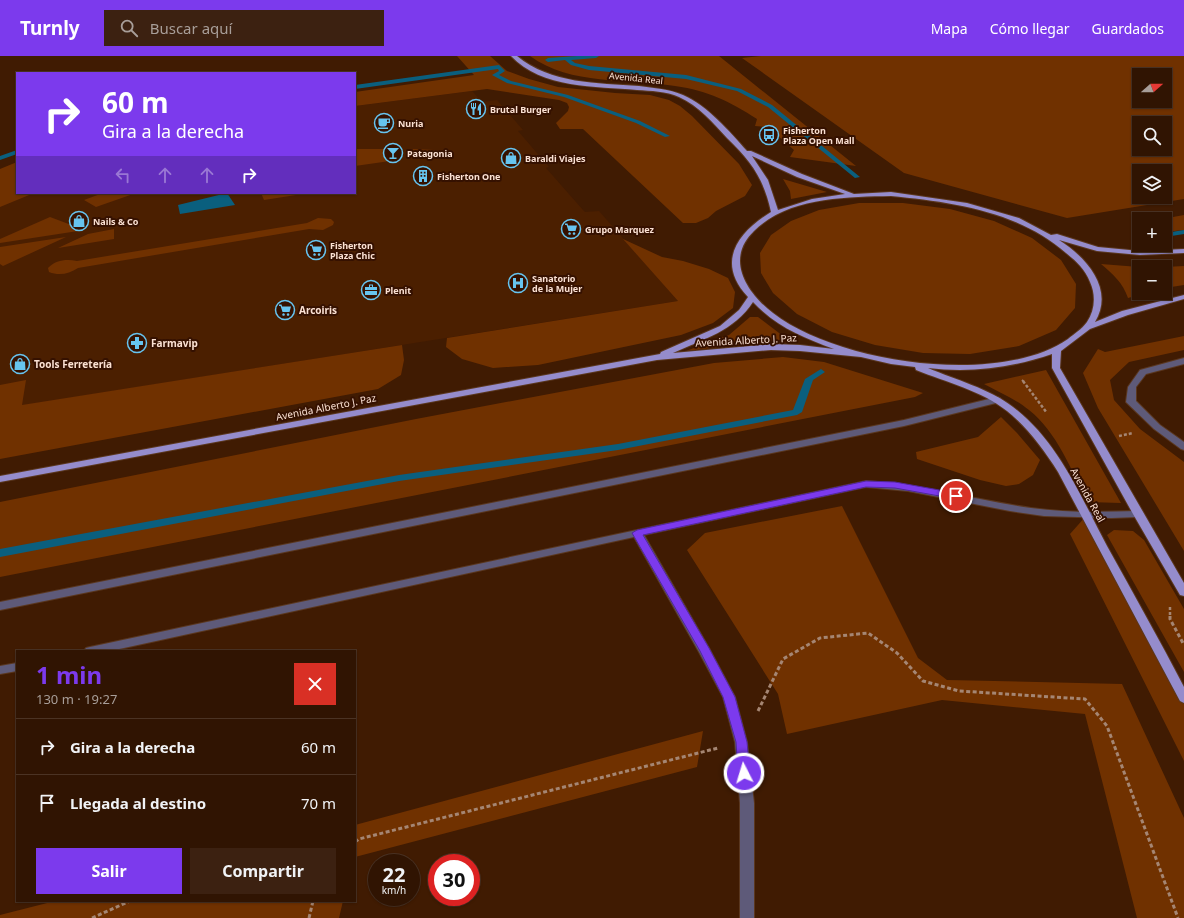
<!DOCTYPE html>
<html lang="es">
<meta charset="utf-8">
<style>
:root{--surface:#301402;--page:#3c2111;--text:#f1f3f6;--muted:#a89e99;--line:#4b3324;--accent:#7c3aed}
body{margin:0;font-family:"Noto Sans",sans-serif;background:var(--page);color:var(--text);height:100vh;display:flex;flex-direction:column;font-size:15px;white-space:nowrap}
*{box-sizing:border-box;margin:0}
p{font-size:13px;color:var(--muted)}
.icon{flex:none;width:22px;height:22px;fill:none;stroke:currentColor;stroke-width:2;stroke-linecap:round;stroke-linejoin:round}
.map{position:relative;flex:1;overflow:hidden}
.sheet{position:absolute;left:16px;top:594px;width:340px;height:252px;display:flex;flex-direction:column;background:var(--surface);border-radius:0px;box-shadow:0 1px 3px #0004,0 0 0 1px var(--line)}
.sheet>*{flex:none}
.guide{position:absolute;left:16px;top:16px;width:340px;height:122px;border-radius:0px;box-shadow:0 1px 3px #0004,0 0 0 1px var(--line);background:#7c3aed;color:#fff;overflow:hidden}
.needle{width:26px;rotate:69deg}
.buttons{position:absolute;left:1132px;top:12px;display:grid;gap:8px}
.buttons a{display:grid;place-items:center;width:40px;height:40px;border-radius:0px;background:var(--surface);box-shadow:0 1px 3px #0004,0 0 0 1px var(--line);font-size:20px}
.speed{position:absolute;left:368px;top:798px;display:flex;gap:8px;font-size:20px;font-weight:700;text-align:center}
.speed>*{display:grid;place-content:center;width:52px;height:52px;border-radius:50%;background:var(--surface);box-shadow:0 1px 3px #0004,0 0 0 1px var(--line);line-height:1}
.speed small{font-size:10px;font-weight:400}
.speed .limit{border:6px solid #d22;background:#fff;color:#111}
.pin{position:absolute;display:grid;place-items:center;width:34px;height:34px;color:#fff;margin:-17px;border:2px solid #fff;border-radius:50%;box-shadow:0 1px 4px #0007}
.me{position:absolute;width:44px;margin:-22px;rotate:355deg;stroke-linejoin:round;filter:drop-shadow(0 0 3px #0008)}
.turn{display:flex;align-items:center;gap:14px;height:84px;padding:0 20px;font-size:18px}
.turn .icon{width:52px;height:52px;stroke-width:2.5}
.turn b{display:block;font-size:28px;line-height:34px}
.lanes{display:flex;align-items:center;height:38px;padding:0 20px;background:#0003;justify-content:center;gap:20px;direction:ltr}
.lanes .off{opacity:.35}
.round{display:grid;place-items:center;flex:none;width:42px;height:42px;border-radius:0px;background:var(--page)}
.headline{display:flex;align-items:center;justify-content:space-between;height:68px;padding:0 20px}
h1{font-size:24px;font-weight:700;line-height:30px;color:var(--accent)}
.button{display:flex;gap:8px;margin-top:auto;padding:8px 20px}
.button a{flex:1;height:46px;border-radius:0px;background:var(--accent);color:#fff;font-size:16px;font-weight:700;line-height:46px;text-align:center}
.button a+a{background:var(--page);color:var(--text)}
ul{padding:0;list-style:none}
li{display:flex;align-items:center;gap:12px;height:56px;padding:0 20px;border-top:1px solid var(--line)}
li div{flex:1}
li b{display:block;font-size:15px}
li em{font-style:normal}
header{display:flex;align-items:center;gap:24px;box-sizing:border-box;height:56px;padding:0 20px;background:var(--accent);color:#fff}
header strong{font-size:19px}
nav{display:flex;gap:22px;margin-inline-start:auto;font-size:14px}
.search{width:280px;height:36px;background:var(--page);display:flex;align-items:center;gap:10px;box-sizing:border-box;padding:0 14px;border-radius:0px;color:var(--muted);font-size:15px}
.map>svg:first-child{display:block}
</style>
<header>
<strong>Turnly</strong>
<div class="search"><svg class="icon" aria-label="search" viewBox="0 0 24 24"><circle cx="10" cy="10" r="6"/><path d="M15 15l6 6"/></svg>Buscar aquí</div>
<nav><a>Mapa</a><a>Cómo llegar</a><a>Guardados</a></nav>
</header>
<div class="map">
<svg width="1184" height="862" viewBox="0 0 1184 862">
<rect width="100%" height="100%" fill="#401b02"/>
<path fill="#4b1f00" d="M 472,35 L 482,46 L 497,44 L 523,74 L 518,75 L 549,111 L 546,112 L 583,154 L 585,156 L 599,155 L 678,245 L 0,353 L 0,132 L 17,137 L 355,137 L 355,50 Z"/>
<path fill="#703100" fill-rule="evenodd" d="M 457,0 L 490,0 L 507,15 L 529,23 L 558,31 L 615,37 L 650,39 L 669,44 L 680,50 L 692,60 L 739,108 L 752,129 L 745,140 L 716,155 L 708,162 L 696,167 L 683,167 L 583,73 L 560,73 L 556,67 L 568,55 L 569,51 L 567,47 L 559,44 L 487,33 L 355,50 L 355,36 L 474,19 Z
M 530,0 L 719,0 L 856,110 L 790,101 L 794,94 L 768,71 L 755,70 L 757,63 C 729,45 709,35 675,30 C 627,22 571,30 530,0 Z
M 761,0 L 1184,0 L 1184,143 L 1067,162 L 904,117 L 742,2 ZM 1139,19 L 1165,19 L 1165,45 L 1139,45 ZM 1139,67 L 1165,67 L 1165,93 L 1139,93 ZM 1139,115 L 1165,115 L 1165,141 L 1139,141 Z
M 355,93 L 399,93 L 397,104 L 355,110 Z
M 413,93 L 455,95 L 411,102 Z
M 17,106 L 17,137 L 34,137 L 0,151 L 0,113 Z
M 783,123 L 827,136 L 791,143 L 790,135 Z
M 103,137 L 136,137 L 96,151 L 84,144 Z
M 261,137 L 309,137 L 264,144 Z
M 859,147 L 903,147 L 950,153 L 994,165 L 1032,182 L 1061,204 L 1076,228 L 1075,252 L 1056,274 L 1019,290 L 970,298 L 923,297 L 875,289 L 832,276 L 797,258 L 773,237 L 761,217 L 760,197 L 771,179 L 791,165 L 819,154 Z
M 1184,159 L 1184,174 L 1165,176 L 1165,163 L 1162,163 Z
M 50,161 L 82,173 L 78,175 L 0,187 L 0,183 Z
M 318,162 L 331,163 L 334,166 L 333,169 L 323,174 L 309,173 L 78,212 C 69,218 59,220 49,216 L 48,212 C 56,204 66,203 77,205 L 307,167 Z
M 114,173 L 114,183 L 58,192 L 88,178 Z
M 66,181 L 3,210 L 0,208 L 0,191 Z
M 623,183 L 662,201 L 683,205 L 709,213 L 728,222 L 735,236 L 733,252 L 713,267 L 681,279 L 538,309 L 493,312 L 462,303 L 446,291 L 447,282 L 678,245 Z
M 1101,208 L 1139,211 L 1139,237 L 1146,237 L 1128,242 C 1123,227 1113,218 1101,208 Z
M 1184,210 L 1184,229 L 1165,232 L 1165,211 Z
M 750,261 L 758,261 L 783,280 L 780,284 L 686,295 L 729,279 Z
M 1184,280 L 1184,294 L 1129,306 L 1110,324 L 1114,344 L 1140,373 L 1184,406 L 1184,495 L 1098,352 L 1083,317 L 1098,293 L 1105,296 Z
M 402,289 L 404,304 L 401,319 L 378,333 L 0,403 L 0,329 L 26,324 L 22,349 Z
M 783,301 L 824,306 L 923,337 L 915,341 L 0,521 L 0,446 L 416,363 L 714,307 Z
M 1046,314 L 1121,447 L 1088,446 C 1071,414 1057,376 1029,354 C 1016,343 998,336 984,328 Z
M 1001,361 L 1017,377 L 1040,404 L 1033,419 L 1019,428 L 1006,430 L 980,424 L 917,403 L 916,396 L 978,381 Z
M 842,450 L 918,602 L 947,624 L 1122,628 L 1184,762 L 1184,862 L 1137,862 L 1085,658 L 942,644 L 787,678 L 778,638 L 687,494 L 705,477 Z
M 1086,460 L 1184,642 L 1184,705 L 1070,478 Z
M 1114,474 L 1133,475 L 1144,484 L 1184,553 L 1184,616 L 1107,479 Z
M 703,675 L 697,711 L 355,801 L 355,769 Z
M 55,845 L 343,845 L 339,862 L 0,862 L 0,859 Z"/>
<path fill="#0a5f7e" d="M 227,137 L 235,149 L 180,158 L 178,149 Z"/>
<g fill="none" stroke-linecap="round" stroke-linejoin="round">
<path fill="#0a5f7e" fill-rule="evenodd" d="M 577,0 L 599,0 L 596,2 L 571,4 L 575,7 L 589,10 L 686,19 L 741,33 L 772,49 L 860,121 L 855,122 L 768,51 L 737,35 L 686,23 L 589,14 L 571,9 L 565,4 L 548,6 L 545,4 L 548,2 Z
M 499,9 L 505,15 L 499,19 L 511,25 L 568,39 L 640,65 L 670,80 L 665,81 L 636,67 L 564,41 L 507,27 L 492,19 L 499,15 L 498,13 L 355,33 L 355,29 Z
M 17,94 L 17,98 L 0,104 L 0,100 Z
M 1184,174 L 1184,178 L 1165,181 L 1165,177 Z
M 821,313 L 825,316 L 813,324 L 802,356 L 797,359 L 618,394 L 399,425 L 0,501 L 0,493 L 399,419 L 618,388 L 793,354 L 805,323 Z"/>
<defs>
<path id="minor" d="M 1184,302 L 1184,308 L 1146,318 L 1136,331 L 1136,345 L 1160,369 L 1184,386 L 1184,394 L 1181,393 L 1154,373 L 1126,346 L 1128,331 L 1140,314 Z
M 997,341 L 1000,342 L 1002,344 L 1000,346 L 904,370 L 0,554 L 0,546 L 904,364 Z
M 866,425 C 922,429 976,444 1031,452 C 1067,457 1102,456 1138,455 L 1143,458 L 1138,461 L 1111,462 L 1044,460 L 1010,455 L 908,435 L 866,431 L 644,479 L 709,592 L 735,641 L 747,686 L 754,747 L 754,862 L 740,862 L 740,747 L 735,686 L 723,641 L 699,596 L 634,481 L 110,595 L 84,595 L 86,592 L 90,591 Z
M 17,607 L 17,615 L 0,618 L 0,610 Z"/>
<path id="major" d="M 511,0 L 517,0 C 551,28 597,27 639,30 C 654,32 669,33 683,39 C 708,50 729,75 747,95 L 751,95 L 802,118 L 854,138 L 891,136 L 967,147 L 1019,162 L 1051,179 L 1057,178 L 1098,191 L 1140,195 L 1184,193 L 1184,197 L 1140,199 L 1097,195 L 1059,184 C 1086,201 1115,233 1095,266 L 1122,255 L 1184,239 L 1184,243 L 1128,259 L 1090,273 L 1061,295 L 1060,312 L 1184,527 L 1184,540 L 1180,539 L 1133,458 L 1052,312 L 1052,298 C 1012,312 970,317 928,312 C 956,324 988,332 1013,351 C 1058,385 1081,441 1107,490 C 1133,537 1159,583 1184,631 L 1184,647 L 1180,645 L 1058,416 C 1044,394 1028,372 1007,355 C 982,335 946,326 916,314 L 915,311 L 891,308 L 861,301 L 800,295 L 771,294 L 657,304 L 0,426 L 0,420 L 660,298 L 661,296 L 720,270 L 739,254 L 748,241 C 715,206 738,176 771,156 C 764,123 751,105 727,82 C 713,67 699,50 679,41 C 666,35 651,35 637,34 C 596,30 542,33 511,0 ZM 752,100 L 797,121 L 845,138 L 812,143 L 778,154 L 768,124 ZM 891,140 C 952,146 1018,155 1066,197 C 1076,205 1085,213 1090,226 C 1096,239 1095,254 1087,266 C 1082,273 1074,278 1068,283 C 999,331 837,307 773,257 C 757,245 740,225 740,205 C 740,192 746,183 754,175 C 788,141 846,141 891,140 ZM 753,246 C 777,271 802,281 834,293 L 800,289 L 771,288 L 673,297 C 704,283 734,275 753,246 Z"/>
</defs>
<use href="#minor" stroke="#5a371f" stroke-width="2"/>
<use href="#major" stroke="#5a371f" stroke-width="2"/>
<path stroke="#a58673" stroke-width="2" stroke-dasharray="2.5 1.5" stroke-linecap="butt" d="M 1022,324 L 1024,326"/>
<path stroke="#a58673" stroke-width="2.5" stroke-dasharray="3 2" stroke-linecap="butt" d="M 1023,325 L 1047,357
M 1119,380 L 1133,377
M 1170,551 L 1170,561"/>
<path stroke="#a58673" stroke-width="3" stroke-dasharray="4 2.5" stroke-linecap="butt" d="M 1170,560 L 1170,563 L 1184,589
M 758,655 L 783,603 L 820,582 L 868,577 L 897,597 L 923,625 L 959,635 L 1085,643 L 1107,670 L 1178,862
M 355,786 L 359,783 L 718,692
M 92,862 L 130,845
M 309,862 L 313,845"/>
<use href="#minor" fill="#5e5a79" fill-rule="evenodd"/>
<use href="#major" fill="#958ccc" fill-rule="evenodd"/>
</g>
<path fill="#7c3aed" stroke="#51269a" d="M 866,425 L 895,426 L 956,437 L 961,440 L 956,443 L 895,432 L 866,431 L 643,479 L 709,592 L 735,641 L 747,686 L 750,717 L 748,720 L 744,721 L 740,720 L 738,717 L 736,686 L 723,641 L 700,595 L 632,477 L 637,474 Z"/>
<defs>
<symbol id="restaurant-ring" viewBox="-11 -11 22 22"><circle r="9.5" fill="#351100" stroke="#67c4ef" stroke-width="1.5"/><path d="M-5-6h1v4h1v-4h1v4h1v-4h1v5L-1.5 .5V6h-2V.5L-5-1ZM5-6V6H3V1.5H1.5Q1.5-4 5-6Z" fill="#67c4ef"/></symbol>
<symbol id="cafe-ring" viewBox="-11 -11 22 22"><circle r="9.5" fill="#351100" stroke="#67c4ef" stroke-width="1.5"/><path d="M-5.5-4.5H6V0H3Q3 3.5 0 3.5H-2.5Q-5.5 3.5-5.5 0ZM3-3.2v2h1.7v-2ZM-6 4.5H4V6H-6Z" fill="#67c4ef"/></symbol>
<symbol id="bus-ring" viewBox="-11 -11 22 22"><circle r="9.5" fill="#351100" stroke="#67c4ef" stroke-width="1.5"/><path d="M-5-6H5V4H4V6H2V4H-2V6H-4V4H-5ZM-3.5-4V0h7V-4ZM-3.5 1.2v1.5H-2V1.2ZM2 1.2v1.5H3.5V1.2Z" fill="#67c4ef"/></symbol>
<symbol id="bar-ring" viewBox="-11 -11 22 22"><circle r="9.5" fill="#351100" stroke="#67c4ef" stroke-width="1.5"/><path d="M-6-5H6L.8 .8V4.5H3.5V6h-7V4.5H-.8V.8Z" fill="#67c4ef"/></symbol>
<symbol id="shop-ring" viewBox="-11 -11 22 22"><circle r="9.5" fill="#351100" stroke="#67c4ef" stroke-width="1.5"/><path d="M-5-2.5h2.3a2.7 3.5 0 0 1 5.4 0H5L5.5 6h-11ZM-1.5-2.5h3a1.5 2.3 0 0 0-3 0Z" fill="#67c4ef"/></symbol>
<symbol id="building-ring" viewBox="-11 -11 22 22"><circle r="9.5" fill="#351100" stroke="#67c4ef" stroke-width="1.5"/><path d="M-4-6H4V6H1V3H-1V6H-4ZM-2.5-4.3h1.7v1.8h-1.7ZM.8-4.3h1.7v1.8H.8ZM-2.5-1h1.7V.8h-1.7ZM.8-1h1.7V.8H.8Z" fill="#67c4ef"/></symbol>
<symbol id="supermarket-ring" viewBox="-11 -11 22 22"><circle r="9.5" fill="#351100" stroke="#67c4ef" stroke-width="1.5"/><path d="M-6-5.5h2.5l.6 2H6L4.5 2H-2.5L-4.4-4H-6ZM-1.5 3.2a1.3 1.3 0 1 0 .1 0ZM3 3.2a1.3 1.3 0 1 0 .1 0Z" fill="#67c4ef"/></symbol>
<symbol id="hospital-ring" viewBox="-11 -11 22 22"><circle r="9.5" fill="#351100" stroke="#67c4ef" stroke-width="1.5"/><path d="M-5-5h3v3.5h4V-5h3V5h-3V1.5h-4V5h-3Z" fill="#67c4ef"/></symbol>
<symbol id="office-ring" viewBox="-11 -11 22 22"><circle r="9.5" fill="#351100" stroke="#67c4ef" stroke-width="1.5"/><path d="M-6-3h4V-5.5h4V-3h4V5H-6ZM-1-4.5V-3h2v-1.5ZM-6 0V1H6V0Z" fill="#67c4ef"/></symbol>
<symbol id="pharmacy-ring" viewBox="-11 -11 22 22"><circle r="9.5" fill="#351100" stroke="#67c4ef" stroke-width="1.5"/><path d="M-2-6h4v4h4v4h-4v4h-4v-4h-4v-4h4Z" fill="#67c4ef"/></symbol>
</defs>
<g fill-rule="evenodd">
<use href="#restaurant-ring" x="465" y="42" width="22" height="22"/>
<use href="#cafe-ring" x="373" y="56" width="22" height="22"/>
<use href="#bus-ring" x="758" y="68" width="22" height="22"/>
<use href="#bar-ring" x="382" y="86" width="22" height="22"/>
<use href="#shop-ring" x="500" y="91" width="22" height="22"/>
<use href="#building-ring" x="412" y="109" width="22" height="22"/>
<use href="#shop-ring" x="68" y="154" width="22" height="22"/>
<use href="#supermarket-ring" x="560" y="162" width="22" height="22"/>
<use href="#supermarket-ring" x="305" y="183" width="22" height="22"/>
<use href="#hospital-ring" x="507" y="216" width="22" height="22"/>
<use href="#office-ring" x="360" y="223" width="22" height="22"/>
<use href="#supermarket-ring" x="274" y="243" width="22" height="22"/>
<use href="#pharmacy-ring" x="126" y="276" width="22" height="22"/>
<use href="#shop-ring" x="9" y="297" width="22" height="22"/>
</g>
<g text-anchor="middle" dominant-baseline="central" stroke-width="4" stroke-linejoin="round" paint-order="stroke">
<g font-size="9" fill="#fbe1d3" stroke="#351100">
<text transform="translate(636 22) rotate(6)">Avenida Real</text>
</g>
<g font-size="9" font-weight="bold" fill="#fbe1d3" stroke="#351100" text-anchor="start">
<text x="490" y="53">Brutal Burger</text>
<text x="398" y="67">Nuria</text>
<text x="783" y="74">Fisherton<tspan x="783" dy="10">Plaza Open Mall</tspan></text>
<text x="407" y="97">Patagonia</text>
<text x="525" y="102">Baraldi Viajes</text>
<text x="437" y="120">Fisherton One</text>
<text x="93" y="165">Nails &amp; Co</text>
<text x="585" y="173">Grupo Marquez</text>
<text x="330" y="189">Fisherton<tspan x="330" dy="10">Plaza Chic</tspan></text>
<text x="532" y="222">Sanatorio<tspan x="532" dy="10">de la Mujer</tspan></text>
<text x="385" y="234">Plenit</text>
</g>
<g font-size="10" font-weight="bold" fill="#fbe1d3" stroke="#351100" text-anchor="start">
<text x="299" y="254">Arcoiris</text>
<text x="151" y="287">Farmavip</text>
<text x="34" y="308">Tools Ferretería</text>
</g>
<g font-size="10" fill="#fbe1d3" stroke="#351100">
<text transform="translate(746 284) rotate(-3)">Avenida Alberto J. Paz</text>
<text transform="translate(326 351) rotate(-11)">Avenida Alberto J. Paz</text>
<text transform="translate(1088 439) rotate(61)">Avenida Real</text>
</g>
</g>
</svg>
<div class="buttons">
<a><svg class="needle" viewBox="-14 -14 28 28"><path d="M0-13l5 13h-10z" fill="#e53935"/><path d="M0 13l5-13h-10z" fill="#a89e99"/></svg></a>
<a><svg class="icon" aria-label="search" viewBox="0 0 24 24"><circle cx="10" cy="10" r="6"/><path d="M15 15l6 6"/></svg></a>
<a><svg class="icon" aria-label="layers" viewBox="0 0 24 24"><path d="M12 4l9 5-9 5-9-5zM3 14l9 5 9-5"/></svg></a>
<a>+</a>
<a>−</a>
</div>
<div class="speed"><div>22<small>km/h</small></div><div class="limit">30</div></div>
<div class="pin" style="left:956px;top:440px;background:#d93025"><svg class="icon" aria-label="arrive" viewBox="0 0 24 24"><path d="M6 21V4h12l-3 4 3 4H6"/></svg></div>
<svg class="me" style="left:744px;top:717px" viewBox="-20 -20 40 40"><circle r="17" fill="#7c3aed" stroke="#fff" stroke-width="3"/><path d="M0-11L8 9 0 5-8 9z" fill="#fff"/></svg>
<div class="guide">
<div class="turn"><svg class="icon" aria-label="right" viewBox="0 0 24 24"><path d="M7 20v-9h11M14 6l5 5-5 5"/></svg><div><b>60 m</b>Gira a la derecha</div></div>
<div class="lanes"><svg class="icon off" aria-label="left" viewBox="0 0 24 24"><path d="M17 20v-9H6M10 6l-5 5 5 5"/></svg><svg class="icon off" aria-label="ahead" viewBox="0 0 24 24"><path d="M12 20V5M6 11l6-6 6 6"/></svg><svg class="icon off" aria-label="ahead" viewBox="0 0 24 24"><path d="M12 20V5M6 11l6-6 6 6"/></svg><svg class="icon" aria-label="right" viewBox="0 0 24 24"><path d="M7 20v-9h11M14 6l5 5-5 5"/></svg></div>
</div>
<section class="sheet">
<div class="headline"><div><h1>1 min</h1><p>130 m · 19:27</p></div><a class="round" style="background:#d93025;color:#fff"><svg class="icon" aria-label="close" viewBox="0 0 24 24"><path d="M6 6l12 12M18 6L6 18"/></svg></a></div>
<ul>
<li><svg class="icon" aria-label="right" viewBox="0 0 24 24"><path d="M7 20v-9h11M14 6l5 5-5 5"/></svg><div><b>Gira a la derecha</b></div><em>60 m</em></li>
<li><svg class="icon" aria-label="arrive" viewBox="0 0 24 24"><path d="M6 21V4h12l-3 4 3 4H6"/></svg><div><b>Llegada al destino</b></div><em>70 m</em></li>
</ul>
<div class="button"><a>Salir</a><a>Compartir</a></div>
</section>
</div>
